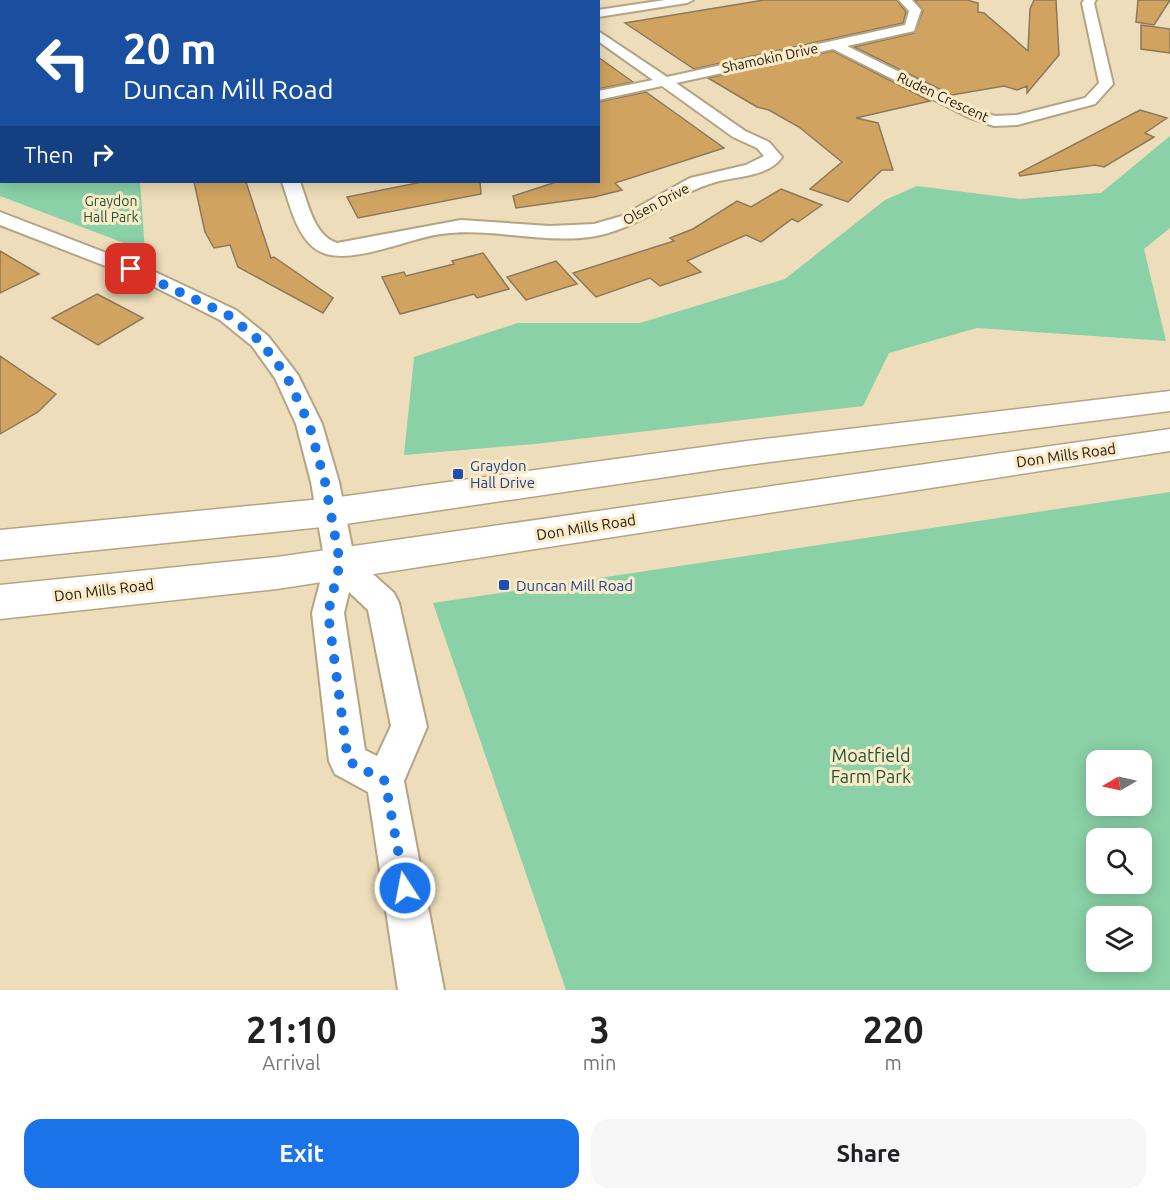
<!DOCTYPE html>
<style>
:root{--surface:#fff;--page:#f6f6f6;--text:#202124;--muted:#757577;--accent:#1a73e8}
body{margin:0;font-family:Ubuntu,sans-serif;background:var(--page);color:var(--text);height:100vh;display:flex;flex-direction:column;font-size:22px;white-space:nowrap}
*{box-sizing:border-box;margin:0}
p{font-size:20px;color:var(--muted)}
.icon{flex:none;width:33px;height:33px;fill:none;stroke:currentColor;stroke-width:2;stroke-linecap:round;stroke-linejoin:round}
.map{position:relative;height:990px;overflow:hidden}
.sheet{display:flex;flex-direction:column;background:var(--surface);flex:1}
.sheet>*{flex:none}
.guide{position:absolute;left:0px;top:0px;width:600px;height:183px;box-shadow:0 3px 15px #0003;background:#1a4fa0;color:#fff;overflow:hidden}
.needle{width:39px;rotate:261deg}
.fabs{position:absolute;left:1086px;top:750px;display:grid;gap:12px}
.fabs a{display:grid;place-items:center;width:66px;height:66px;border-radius:12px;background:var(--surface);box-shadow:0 3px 15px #0003;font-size:30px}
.pin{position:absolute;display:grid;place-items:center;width:51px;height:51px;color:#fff;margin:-26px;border-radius:12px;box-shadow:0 3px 9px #0006}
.me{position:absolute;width:66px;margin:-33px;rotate:349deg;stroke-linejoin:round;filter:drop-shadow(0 0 4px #0008)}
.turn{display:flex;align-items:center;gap:21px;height:126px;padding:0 24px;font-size:27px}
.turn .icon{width:78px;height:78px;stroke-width:2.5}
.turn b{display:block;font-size:42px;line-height:51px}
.then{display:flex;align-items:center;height:57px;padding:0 24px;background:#0003;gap:12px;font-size:22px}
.eta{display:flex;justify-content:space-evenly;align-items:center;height:102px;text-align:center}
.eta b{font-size:36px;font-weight:700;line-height:42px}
.cta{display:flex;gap:12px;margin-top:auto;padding:12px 24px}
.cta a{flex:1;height:69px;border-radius:18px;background:var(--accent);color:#fff;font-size:24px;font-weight:700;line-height:69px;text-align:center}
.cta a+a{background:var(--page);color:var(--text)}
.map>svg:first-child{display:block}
</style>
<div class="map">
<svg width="1170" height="990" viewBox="0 0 1170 990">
<rect width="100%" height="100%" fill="#edddba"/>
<path fill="#8ad1a7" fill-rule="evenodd" d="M 0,0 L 257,1 L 2,2 L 2,182 L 140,182 L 145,251 L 0,196 Z
M 1170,136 L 1170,228 L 1144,249 L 1166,341 L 977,328 L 889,353 L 863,406 L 535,444 L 404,455 L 414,357 L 518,323 L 640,323 L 785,279 L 885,200 L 917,186 L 1020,199 L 1101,193 Z
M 1170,492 L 1170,990 L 566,990 L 433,603 ZM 1096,760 L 1142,760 L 1142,806 L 1096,806 ZM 1096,838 L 1142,838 L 1142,884 L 1096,884 ZM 1096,916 L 1142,916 L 1142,962 L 1096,962 Z"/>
<path fill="#d0a460" stroke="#8c785b" stroke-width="1.5" d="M 764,0 L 897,0 L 906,12 L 903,23 L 694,69 L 625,23 Z
M 915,0 L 967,0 L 978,3 L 978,12 L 984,13 L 1028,51 L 1030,9 L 1034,0 L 1056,0 L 1059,55 L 1027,93 L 1027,86 L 1017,90 L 1004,86 L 952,95 L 854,47 L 914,33 L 923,11 Z
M 1138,0 L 1170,0 L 1154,25 L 1136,22 Z
M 1141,25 L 1170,29 L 1170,53 L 1141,49 Z
M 833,51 L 930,101 L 856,118 L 878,123 L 893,170 L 882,170 L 848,202 L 810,189 L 842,162 L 799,127 L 769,110 L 757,107 L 708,78 Z
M 598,57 L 633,82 L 598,89 Z
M 646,92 L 724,148 L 615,183 L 622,190 L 594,197 L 516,208 L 513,196 L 556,182 L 598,182 L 598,102 Z
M 1140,110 L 1167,118 L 1145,133 L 1154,137 L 1104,167 L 1095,165 L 1020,176 L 1019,173 Z
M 194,182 L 246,182 L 271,258 L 274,257 L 333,298 L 323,313 L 238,267 L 230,245 L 214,248 L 205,232 Z
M 422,182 L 480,182 L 481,194 L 358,218 L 347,197 Z
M 781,189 L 822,205 L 798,222 L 792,219 L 761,242 L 746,235 L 687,261 L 701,272 L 660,286 L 650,278 L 596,297 L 573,273 L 674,241 L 670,238 L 693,229 L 737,201 L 751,207 Z
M 0,251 L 39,274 L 0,293 Z
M 483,253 L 509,289 L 477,298 L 474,294 L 400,314 L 382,277 L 404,272 L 406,276 L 454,264 L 452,261 Z
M 556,261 L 577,284 L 526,300 L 507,277 Z
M 97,294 L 143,318 L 98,345 L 52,318 Z
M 0,356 L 56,394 L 38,412 L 0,434 Z"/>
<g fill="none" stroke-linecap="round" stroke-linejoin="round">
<defs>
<path id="street" d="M 326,0 L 338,0 L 338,2 L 327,2 Z
M 665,0 L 693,0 L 687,3 L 598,17 L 598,10 Z
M 899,0 L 912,0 L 921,10 L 914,31 L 847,46 L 978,111 L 995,116 L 1017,115 L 1085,98 L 1099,83 L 1082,3 L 1084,0 L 1096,0 L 1094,3 L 1113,84 L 1095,104 L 1017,125 L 994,126 L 968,117 L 833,49 L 676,83 L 745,131 L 769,142 L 782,157 C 768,177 737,176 716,182 C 672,194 646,226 596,236 C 545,245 493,227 441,234 C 409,238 351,266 321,252 C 297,241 290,204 282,182 L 300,182 C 308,202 313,235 337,243 L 461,220 L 550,226 L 594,224 L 622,216 L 690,178 L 746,165 L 764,156 L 757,148 L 733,137 L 662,86 L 598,100 L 598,91 L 653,80 L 598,41 L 598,31 L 667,77 L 905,25 L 909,11 Z
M 0,212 L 153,271 L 236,310 L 268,336 L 298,375 L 322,424 L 339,482 L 354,557 L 394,593 L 399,603 L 427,727 L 404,781 L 444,990 L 398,990 L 368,792 L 335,774 L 329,761 L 312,613 L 325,563 L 311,482 L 296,424 L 275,378 L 252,346 L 220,320 L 139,279 L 0,225 ZM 349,592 L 368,610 L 391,726 L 377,756 L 365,750 L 344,613 Z"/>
<path id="secondary" d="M 1170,391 L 1170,411 L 747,465 L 332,526 L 0,560 L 0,530 L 332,498 L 747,441 Z
M 1170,429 L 1170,451 L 277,589 L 0,619 L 0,585 L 277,557 Z"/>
</defs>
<use href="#street" stroke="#b3a483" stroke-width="4"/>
<use href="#secondary" stroke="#b3a483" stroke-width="3"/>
<use href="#street" fill="#fff" fill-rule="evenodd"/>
<use href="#secondary" fill="#fff" fill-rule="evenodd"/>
</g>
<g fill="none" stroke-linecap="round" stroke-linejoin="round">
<path stroke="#1a73e8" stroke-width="10" stroke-dasharray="0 18" d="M 131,269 L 228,315 L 260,341 L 286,375 L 309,424 L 325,482 L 340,563 L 328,613 L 348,761 L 385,781 L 405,888"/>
</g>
<g fill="#1a4fb4" stroke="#faeac7" stroke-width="2">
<rect x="452" y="468" width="12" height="12" rx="3"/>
<rect x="498" y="579" width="12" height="12" rx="3"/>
</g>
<g text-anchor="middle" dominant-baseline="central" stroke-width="6" stroke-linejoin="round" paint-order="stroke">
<g font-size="14" fill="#1f190d" stroke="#faeac7">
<text transform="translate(770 58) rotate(-12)">Shamokin Drive</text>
<text transform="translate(943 97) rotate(25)">Ruden Crescent</text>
<text transform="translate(656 204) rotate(-28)">Olsen Drive</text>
</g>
<g font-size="14" fill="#1d5639" stroke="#faeac7">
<text x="111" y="201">Graydon<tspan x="111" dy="16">Hall Park</tspan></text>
</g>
<g font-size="15" fill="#1f190d" stroke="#faeac7">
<text transform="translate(1066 455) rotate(-8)">Don Mills Road</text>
<text transform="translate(586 527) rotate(-9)">Don Mills Road</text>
<text transform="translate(104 590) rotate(-7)">Don Mills Road</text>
</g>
<g font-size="15" fill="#164399" stroke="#faeac7" text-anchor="start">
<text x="470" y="465">Graydon<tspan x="470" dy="17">Hall Drive</tspan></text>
<text x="516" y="585">Duncan Mill Road</text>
</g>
<g font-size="18" fill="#1d5639" stroke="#faeac7">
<text x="871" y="755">Moatfield<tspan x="871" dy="21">Farm Park</tspan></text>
</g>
</g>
</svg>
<div class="fabs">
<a><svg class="needle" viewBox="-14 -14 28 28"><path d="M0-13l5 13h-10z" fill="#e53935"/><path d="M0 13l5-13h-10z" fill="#757577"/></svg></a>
<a><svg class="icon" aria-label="search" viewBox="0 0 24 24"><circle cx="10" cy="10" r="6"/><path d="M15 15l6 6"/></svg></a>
<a><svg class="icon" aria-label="layers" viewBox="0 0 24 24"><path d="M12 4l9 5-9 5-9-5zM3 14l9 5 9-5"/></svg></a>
</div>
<div class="pin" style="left:131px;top:269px;background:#d93025"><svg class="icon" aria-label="arrive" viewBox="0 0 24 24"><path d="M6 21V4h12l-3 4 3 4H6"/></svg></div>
<svg class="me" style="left:405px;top:888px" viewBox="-20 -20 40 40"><circle r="17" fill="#1a73e8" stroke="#fff" stroke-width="3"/><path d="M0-11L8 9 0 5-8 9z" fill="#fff"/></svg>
<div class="guide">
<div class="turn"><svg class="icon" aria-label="left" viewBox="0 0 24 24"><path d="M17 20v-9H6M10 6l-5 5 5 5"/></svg><div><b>20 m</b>Duncan Mill Road</div></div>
<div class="then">Then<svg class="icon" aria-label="right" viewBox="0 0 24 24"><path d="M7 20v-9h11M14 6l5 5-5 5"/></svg></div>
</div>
</div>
<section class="sheet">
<div class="eta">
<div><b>21:10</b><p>Arrival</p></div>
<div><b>3</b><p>min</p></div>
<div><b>220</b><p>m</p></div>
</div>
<div class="cta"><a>Exit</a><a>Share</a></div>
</section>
